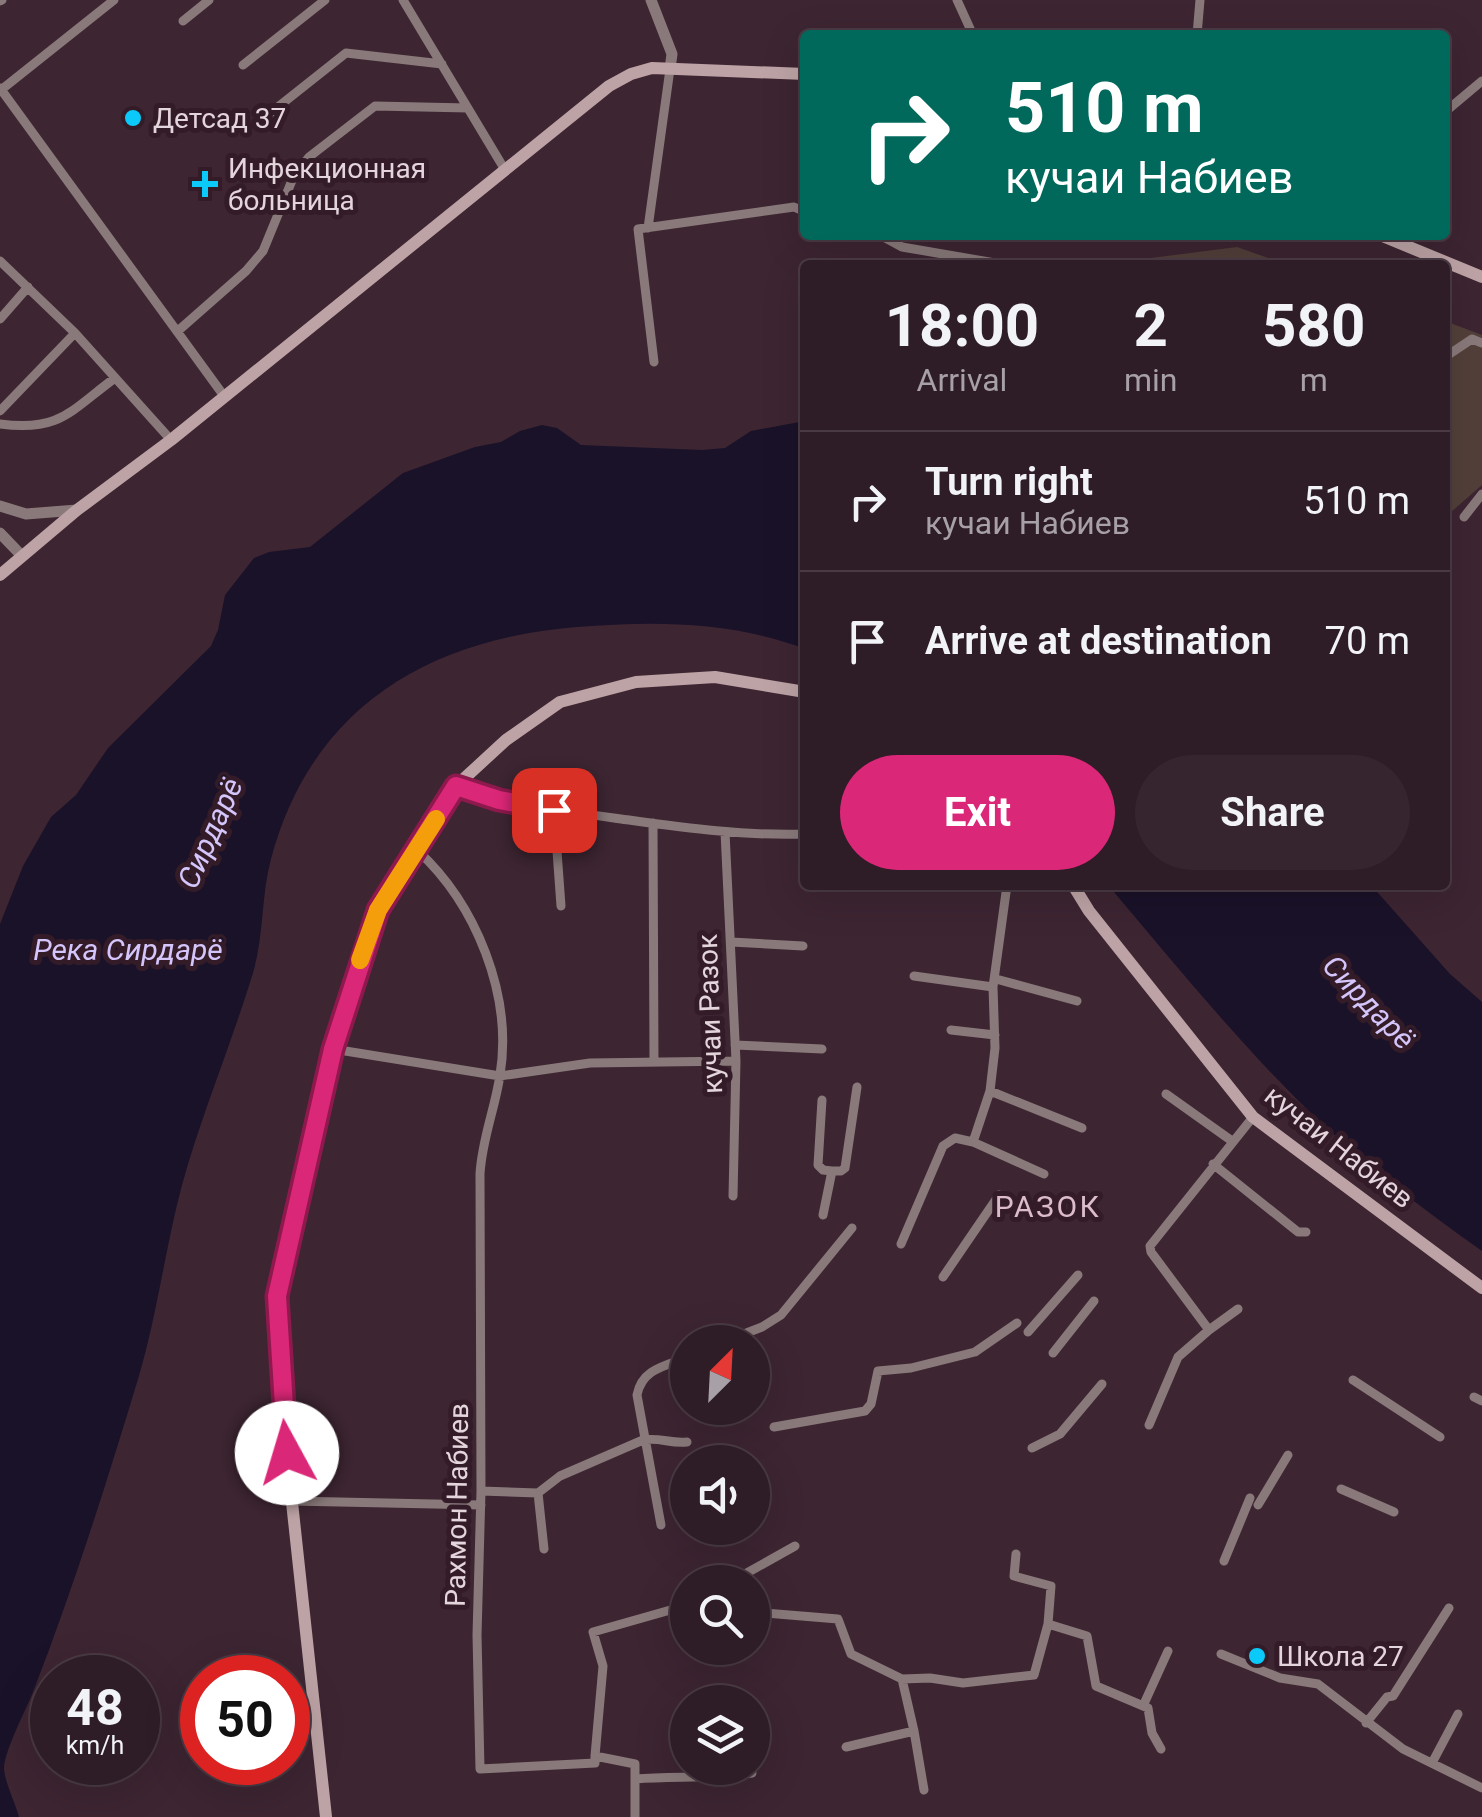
<!DOCTYPE html>
<meta charset="utf-8">
<style>
:root{--surface:#2e1c26;--page:#36252e;--text:#f1f3f6;--muted:#a7a1a7;--line:#493a43;--accent:#db2777}
body{margin:0;font-family:Roboto,sans-serif;background:var(--page);color:var(--text);height:100vh;display:flex;flex-direction:column;font-size:38px;white-space:nowrap}
*{box-sizing:border-box;margin:0}
p{font-size:32px;color:var(--muted)}
.icon{flex:none;width:55px;height:55px;fill:none;stroke:currentColor;stroke-width:2;stroke-linecap:round;stroke-linejoin:round}
.map{position:relative;flex:1;overflow:hidden}
.side{position:absolute;left:800px;top:260px;width:650px;height:630px;display:flex;flex-direction:column;background:var(--surface);border-radius:10px;box-shadow:0 10px 40px #0002,0 0 0 2px var(--line)}
.side>*{flex:none}
.guide{position:absolute;left:800px;top:30px;width:650px;height:210px;border-radius:10px;box-shadow:0 10px 40px #0002,0 0 0 2px var(--line);background:#00695c;color:#fff;overflow:hidden}
.needle{width:65px;rotate:24deg}
.controls{position:absolute;left:670px;top:1325px;display:grid;gap:20px}
.controls a{display:grid;place-items:center;width:100px;height:100px;border-radius:50%;background:var(--surface);box-shadow:0 10px 40px #0002,0 0 0 2px var(--line);font-size:50px}
.speed{position:absolute;left:30px;top:1655px;display:flex;gap:20px;font-size:50px;font-weight:700;text-align:center}
.speed>*{display:grid;place-content:center;width:130px;height:130px;border-radius:50%;background:var(--surface);box-shadow:0 10px 40px #0002,0 0 0 2px var(--line);line-height:1}
.speed small{font-size:25px;font-weight:400}
.speed .limit{border:15px solid #d22;background:#fff;color:#111}
.pin{position:absolute;display:grid;place-items:center;width:85px;height:85px;color:#fff;margin:-42px;border-radius:20px;box-shadow:0 5px 15px #0006}
.me{position:absolute;width:110px;margin:-55px;rotate:354deg;stroke-linejoin:round;filter:drop-shadow(0 0 8px #0008)}
.turn{display:flex;align-items:center;gap:35px;height:210px;padding:0 40px;font-size:45px}
.turn .icon{width:130px;height:130px;stroke-width:2.5}
.turn b{display:block;font-size:70px;line-height:85px}
.eta{display:flex;justify-content:space-evenly;align-items:center;height:170px;text-align:center}
.eta b{font-size:60px;font-weight:700;line-height:70px}
.primary-button{display:flex;gap:20px;margin-top:auto;padding:20px 40px}
.primary-button a{flex:1;height:115px;border-radius:60px;background:var(--accent);color:#fff;font-size:40px;font-weight:700;line-height:115px;text-align:center}
.primary-button a+a{background:var(--page);color:var(--text)}
ul{padding:0;list-style:none}
li{display:flex;align-items:center;gap:30px;height:140px;padding:0 40px;border-top:2px solid var(--line)}
li div{flex:1}
li b{display:block;font-size:38px}
li em{font-style:normal}
.map>svg:first-child{display:block}
</style>
<div class="map">
<svg width="1482" height="1817" viewBox="0 0 1482 1817">
<rect width="100%" height="100%" fill="#3d2532"/>
<path fill="#523f3a" d="M 1237,247 L 1288,265 L 1096,265 Z
M 1445,321 L 1482,335 L 1482,485 L 1451,512 L 1445,509 Z"/>
<path fill="#1a1229" d="M 805,421 L 805,649 C 731,621 655,621 577,627 C 428,639 311,708 271,859 C 261,896 264,936 253,973 C 231,1045 202,1113 182,1185 C 165,1249 157,1316 138,1379 C 106,1485 73,1589 33,1692 C 26,1710 3,1753 4,1770 C 6,1785 15,1802 19,1817 L 0,1817 L 0,924 L 23,866 L 51,817 L 76,795 L 108,748 L 211,646 L 218,630 L 225,595 L 254,558 L 269,552 L 310,547 L 403,473 L 475,447 L 501,442 L 520,431 L 542,425 L 557,428 L 581,445 L 702,450 L 725,448 L 751,431 Z
M 1108,885 L 1371,885 L 1450,974 L 1482,1002 L 1482,1251 C 1424,1210 1367,1167 1316,1118 C 1241,1046 1175,964 1108,885 Z"/>
<g fill="none" stroke-linecap="round" stroke-linejoin="round">
<path stroke="#89797a" stroke-width="9" d="M 403,0 L 505,170
M 957,0 L 973,35
M 0,1 L 2,0
M 183,21 L 209,0
M 1197,35 L 1200,0
M 243,65 L 325,0
M 0,88 L 224,396
M 1,90 L 114,0
M 1445,112 L 1482,81
M 264,118 L 346,53 L 442,64
M 648,228 L 670,69
M 880,235 L 902,247 L 1007,265
M 0,261 L 75,333 L 171,440
M 0,319 L 28,287
M 179,330 L 246,271 L 263,251 L 293,178 L 309,157 L 375,106 L 468,108
M 1445,357 L 1472,339 L 1482,343
M 654,362 L 638,229 L 794,207 L 805,212
M 0,411 L 75,333
M 0,424 C 60,432 70,411 115,378
M 1464,517 L 1482,494
M 456,786 C 512,805 570,812 629,820 C 687,828 746,836 805,834
M 554,810 L 561,906
M 653,823 L 654,1062
M 725,832 L 736,1061 L 733,1196
M 417,850 C 476,904 513,995 500,1075 C 495,1109 482,1139 480,1174 L 481,1491 L 477,1635 L 480,1769 L 595,1763 L 595,1756
M 731,942 L 803,946
M 914,976 L 993,987
M 996,979 L 1077,1001
M 951,1030 L 995,1035
M 735,1045 L 822,1049
M 333,1049 L 500,1076 L 590,1063 L 736,1061
M 990,1091 L 1082,1128
M 1166,1094 L 1232,1141
M 822,1100 L 818,1165 L 823,1170 L 832,1171 L 823,1215
M 973,1142 L 1044,1174
M 1213,1164 L 1298,1232 L 1306,1232
M 832,1171 L 841,1171 L 845,1168 L 857,1087
M 901,1244 L 943,1146 L 955,1138 L 973,1142 L 990,1091 L 995,1048 L 993,987 L 1007,885
M 943,1277 L 999,1195
M 1209,1330 L 1238,1309
M 1028,1332 L 1078,1275
M 723,1342 L 762,1327 L 781,1315 L 852,1228
M 1053,1353 L 1094,1301
M 1353,1380 L 1440,1437
M 1474,1397 L 1482,1401
M 1149,1425 L 1178,1357 L 1209,1330 L 1151,1252 L 1150,1246 L 1253,1117
M 774,1427 L 865,1411 L 871,1404 L 878,1371 L 911,1368 L 975,1352 L 1017,1323
M 1032,1448 L 1060,1434 L 1102,1384
M 1341,1489 L 1394,1512
M 481,1491 L 538,1493 L 560,1476 L 643,1440 C 659,1437 671,1444 687,1442
M 538,1493 L 544,1549
M 292,1501 L 481,1505
M 1258,1505 L 1288,1455
M 661,1525 L 637,1395 C 642,1369 665,1366 688,1357
M 1016,1554 L 1014,1576 L 1051,1586 L 1048,1624
M 1224,1561 L 1250,1498
M 746,1582 L 745,1574 L 795,1546
M 752,1612 L 838,1619 L 851,1654 L 902,1679 L 930,1678 L 963,1683 L 1034,1675 L 1048,1624 L 1087,1636 L 1096,1686 L 1148,1708 L 1152,1733 L 1161,1749
M 1221,1654 L 1280,1678 L 1318,1684 L 1403,1749 L 1482,1788
M 1143,1706 L 1168,1651
M 1366,1723 L 1387,1697 L 1393,1696 L 1449,1608
M 914,1731 L 924,1790
M 846,1747 L 914,1731 L 902,1679
M 1432,1763 L 1458,1714
M 635,1779 C 675,1776 713,1779 752,1773
M 635,1817 L 635,1764 L 595,1756 L 603,1666 L 593,1632 L 688,1605"/>
<path stroke="#89797a" stroke-width="11" d="M 651,0 L 672,54 L 670,69
M 0,506 L 26,514 L 77,510
M 0,533 L 22,556"/>
<path stroke="#bda3a5" stroke-width="12" d="M 1380,235 L 1482,277
M 0,575 L 77,510 L 171,440 L 609,86 L 631,74 L 652,68 L 805,74
M 1073,885 L 1089,911 L 1253,1117 L 1482,1288
M 326,1817 L 283,1419 L 277,1296 L 333,1049 L 378,910 L 456,786 L 506,740 L 560,702 L 636,682 L 715,677 L 805,692"/>
</g>
<g fill="none" stroke-linecap="round" stroke-linejoin="round">
<defs>
<path id="route" d="M 287,1453 L 277,1296 L 333,1049 L 378,910 L 456,786 L 499,800 L 554,810"/>
</defs>
<use href="#route" stroke="#8e194d" stroke-width="25"/>
<use href="#route" stroke="#db2777" stroke-width="18"/>
<path stroke="#f59e0b" stroke-width="18" d="M 360,960 L 378,910 L 436,819"/>
</g>
<g fill="#0bcafa" stroke="#331c28" stroke-width="4">
<circle cx="133" cy="118" r="10"/>
<path d="M200 169h10v10h10v10h-10v10h-10v-10h-10v-10h10z"/>
<circle cx="1257" cy="1656" r="10"/>
</g>
<g text-anchor="middle" dominant-baseline="central" stroke-width="10" stroke-linejoin="round" paint-order="stroke">
<g font-size="28" fill="#e4d4db" stroke="#331c28" text-anchor="start">
<text x="153" y="118">Детсад 37</text>
<text x="228" y="168">Инфекционная<tspan x="228" dy="32">больница</tspan></text>
<text x="1277" y="1656">Школа 27</text>
</g>
<g font-size="28" fill="#e4d4db" stroke="#331c28">
<text transform="translate(710 1014) rotate(-92)">кучаи Разок</text>
<text transform="translate(1339 1147) rotate(38)">кучаи Набиев</text>
<text transform="translate(457 1505) rotate(-89)">Рахмон Набиев</text>
</g>
<g font-size="30" font-style="italic" fill="#d4c5fb" stroke="#331c28">
<text transform="translate(210 833) rotate(-66)">Сирдарё</text>
<text x="128" y="949">Река Сирдарё</text>
<text transform="translate(1369 1002) rotate(46)">Сирдарё</text>
</g>
<g font-size="30" letter-spacing="2.5" fill="#dcbccc" stroke="#331c28">
<text x="1048" y="1206">РАЗОК</text>
</g>
</g>
</svg>
<div class="controls">
<a><svg class="needle" viewBox="-14 -14 28 28"><path d="M0-13l5 13h-10z" fill="#e53935"/><path d="M0 13l5-13h-10z" fill="#a7a1a7"/></svg></a>
<a><svg class="icon" aria-label="sound" viewBox="0 0 24 24"><path d="M4 9h4l5-4v14l-5-4H4zM17 9q2 3 0 6"/></svg></a>
<a><svg class="icon" aria-label="search" viewBox="0 0 24 24"><circle cx="10" cy="10" r="6"/><path d="M15 15l6 6"/></svg></a>
<a><svg class="icon" aria-label="layers" viewBox="0 0 24 24"><path d="M12 4l9 5-9 5-9-5zM3 14l9 5 9-5"/></svg></a>
</div>
<div class="speed"><div>48<small>km/h</small></div><div class="limit">50</div></div>
<div class="pin" style="left:554px;top:810px;background:#d93025"><svg class="icon" aria-label="arrive" viewBox="0 0 24 24"><path d="M6 21V4h12l-3 4 3 4H6"/></svg></div>
<svg class="me" style="left:287px;top:1453px" viewBox="-20 -20 40 40"><circle r="19" fill="#fff"/><path d="M0-13L10 11 0 6-10 11z" fill="#db2777"/></svg>
<div class="guide">
<div class="turn"><svg class="icon" aria-label="right" viewBox="0 0 24 24"><path d="M7 20v-9h11M14 6l5 5-5 5"/></svg><div><b>510 m</b>кучаи Набиев</div></div>
</div>
<section class="side">
<div class="eta">
<div><b>18:00</b><p>Arrival</p></div>
<div><b>2</b><p>min</p></div>
<div><b>580</b><p>m</p></div>
</div>
<ul>
<li><svg class="icon" aria-label="right" viewBox="0 0 24 24"><path d="M7 20v-9h11M14 6l5 5-5 5"/></svg><div><b>Turn right</b><p>кучаи Набиев</p></div><em>510 m</em></li>
<li><svg class="icon" aria-label="arrive" viewBox="0 0 24 24"><path d="M6 21V4h12l-3 4 3 4H6"/></svg><div><b>Arrive at destination</b></div><em>70 m</em></li>
</ul>
<div class="primary-button"><a>Exit</a><a>Share</a></div>
</section>
</div>
